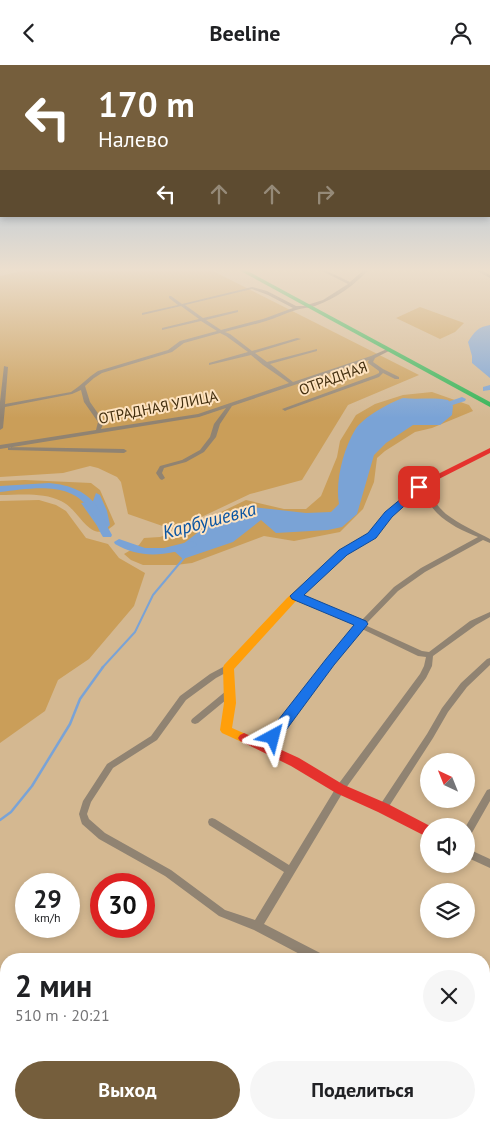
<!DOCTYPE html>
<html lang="ru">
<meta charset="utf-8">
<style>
:root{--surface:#fff;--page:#f6f6f6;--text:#202124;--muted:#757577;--accent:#755e3c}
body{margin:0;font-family:"PT Sans",sans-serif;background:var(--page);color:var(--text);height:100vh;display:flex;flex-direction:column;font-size:19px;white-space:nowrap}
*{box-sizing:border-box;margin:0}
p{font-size:16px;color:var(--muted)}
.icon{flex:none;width:28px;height:28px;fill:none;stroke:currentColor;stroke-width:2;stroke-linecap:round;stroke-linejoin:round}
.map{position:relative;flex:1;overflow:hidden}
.side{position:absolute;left:0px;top:888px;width:490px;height:176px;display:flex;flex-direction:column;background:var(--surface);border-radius:20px 20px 0 0;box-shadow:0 2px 8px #0003}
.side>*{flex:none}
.guide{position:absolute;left:0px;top:0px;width:490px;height:152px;box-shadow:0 2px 8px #0003;background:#755e3c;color:#fff;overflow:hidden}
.needle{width:32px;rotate:317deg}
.tools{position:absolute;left:420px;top:688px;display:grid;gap:10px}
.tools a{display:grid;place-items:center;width:55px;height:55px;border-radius:50%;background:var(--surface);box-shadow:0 2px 8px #0003;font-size:25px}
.speed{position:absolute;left:15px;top:808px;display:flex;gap:10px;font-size:25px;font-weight:700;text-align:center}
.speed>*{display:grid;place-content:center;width:65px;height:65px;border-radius:50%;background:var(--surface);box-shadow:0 2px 8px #0003;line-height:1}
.speed small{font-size:12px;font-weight:400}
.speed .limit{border:8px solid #d22;background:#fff;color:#111}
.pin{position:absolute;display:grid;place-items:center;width:42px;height:42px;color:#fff;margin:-21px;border-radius:10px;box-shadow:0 2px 8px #0006}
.me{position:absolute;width:55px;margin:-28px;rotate:38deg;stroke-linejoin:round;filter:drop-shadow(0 0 4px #0008)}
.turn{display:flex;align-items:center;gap:18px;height:105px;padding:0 15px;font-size:22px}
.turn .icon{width:65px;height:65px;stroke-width:2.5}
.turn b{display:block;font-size:35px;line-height:42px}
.lanes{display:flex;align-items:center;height:48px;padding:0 15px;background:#0003;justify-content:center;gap:25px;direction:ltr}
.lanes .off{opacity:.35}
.round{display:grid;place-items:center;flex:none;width:52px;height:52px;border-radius:26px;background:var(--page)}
.head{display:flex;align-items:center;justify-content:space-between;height:85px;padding:0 15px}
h1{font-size:30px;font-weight:600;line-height:38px}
.button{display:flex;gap:10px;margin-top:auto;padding:10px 15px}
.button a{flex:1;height:58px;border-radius:30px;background:var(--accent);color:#fff;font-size:20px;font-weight:600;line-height:58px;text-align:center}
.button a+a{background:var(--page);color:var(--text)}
header{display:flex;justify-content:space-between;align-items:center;height:65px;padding:0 15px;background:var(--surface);font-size:22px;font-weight:600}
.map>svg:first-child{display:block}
</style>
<header><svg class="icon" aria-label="back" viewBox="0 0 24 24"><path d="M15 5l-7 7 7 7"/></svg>Beeline<svg class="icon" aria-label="person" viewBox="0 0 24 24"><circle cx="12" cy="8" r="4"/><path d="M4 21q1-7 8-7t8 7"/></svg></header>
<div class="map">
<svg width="490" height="1063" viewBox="0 0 490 1063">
<rect width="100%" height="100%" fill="#d4b891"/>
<path fill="#ca9e59" d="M 31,204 L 209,204 L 419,310 L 348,340 L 302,415 L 250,429 L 174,465 L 128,449 L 121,417 L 117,412 L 98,403 L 90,401 L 63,408 L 0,412 L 0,211 Z
M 420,242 L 464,258 L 455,267 L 440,274 L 396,253 Z
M 432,327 L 469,340 L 473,346 L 432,363 L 415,367 L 385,386 L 377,393 L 374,417 L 363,444 L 340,467 L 294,476 L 264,471 L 192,498 L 176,500 L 143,500 L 131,495 L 124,489 L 139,480 L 144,473 L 160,472 L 190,462 L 246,435 L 284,444 L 306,444 L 321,431 L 337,392 L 340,376 L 356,350 L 375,339 L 403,330 Z
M 25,415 L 91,418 L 100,425 L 115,459 C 90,483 81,445 61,436 C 43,427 19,430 0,430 L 0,416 Z
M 39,435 L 56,440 L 66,446 L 86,473 L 108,479 L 119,493 L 145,508 L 134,541 L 89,594 L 58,615 L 45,646 L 0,678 L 0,436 Z"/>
<path fill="#7aa3d6" d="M 490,260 L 490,313 L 472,298 L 472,291 L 468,277 C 474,267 478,262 490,260 Z
M 403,333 C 418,335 432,332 448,335 L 453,341 L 452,350 L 440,360 L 413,360 L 386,378 L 374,390 L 357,449 L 342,462 L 328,465 L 276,468 L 261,455 L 233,477 L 183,494 L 174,486 L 201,465 L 244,441 L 306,448 L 331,447 L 339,439 C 335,417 343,385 355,365 C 363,352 389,338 403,333 Z
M 96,428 L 100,430 L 107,446 L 110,460 L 106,464 L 98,462 L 81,438 L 93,436 Z"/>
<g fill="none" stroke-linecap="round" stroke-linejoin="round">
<path stroke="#7aa3d6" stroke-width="2" d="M 102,603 L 135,567 L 153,530 L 184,493"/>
<path stroke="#7aa3d6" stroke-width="2.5" d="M 0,755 L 11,747 L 32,721 L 70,659 L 80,634 L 103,602"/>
<path fill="#7aa3d6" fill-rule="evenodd" d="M 490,320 L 490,325 L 483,326 L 483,322 Z
M 462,332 L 466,334 L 465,336 L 437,345 L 433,342 Z
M 49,418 C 70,420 88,426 99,445 C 104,453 107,462 112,470 L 111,472 L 103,472 C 97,463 95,453 89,444 C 70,415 29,424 0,427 L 0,421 Z
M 119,474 L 145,483 L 164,483 L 192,476 L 197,479 L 196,481 C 168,490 142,495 115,479 L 114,477 Z"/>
<path fill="#908372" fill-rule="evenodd" d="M 318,204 L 323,204 L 350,217 L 365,204 L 369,204 C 355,220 335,234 315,241 C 308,243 302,243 296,245 C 286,248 276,253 266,256 C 253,260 239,263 225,267 L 230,269 L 252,286 L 297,273 L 301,274 L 255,288 L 267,297 L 317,284 L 317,286 L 270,299 L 293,317 L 371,291 L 387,284 L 389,284 L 389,286 L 375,293 L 373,297 L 383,304 L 399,312 L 399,314 L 395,314 L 383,308 L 379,312 L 287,345 L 285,346 L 282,344 L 375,310 L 379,308 L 379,306 L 368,298 L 368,297 L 369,295 L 232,341 L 220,359 L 216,372 L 204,387 L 186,397 L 164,403 L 162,408 L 165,413 L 162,415 L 160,414 L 156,408 L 160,401 L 182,395 L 200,385 L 210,372 L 214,359 L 226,343 L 199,352 L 0,384 L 0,380 L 96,365 L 98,357 L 84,337 L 81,325 L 72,329 L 5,342 L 3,363 L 0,365 L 0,337 L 4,301 L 8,302 L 5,339 L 71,327 C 81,321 88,312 98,306 L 168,285 L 180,276 L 217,266 L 201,256 L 162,265 L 162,263 L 199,254 L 181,241 L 142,250 L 142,248 L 178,240 L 169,233 L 169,231 L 171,231 L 182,239 L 252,222 L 267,226 L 296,241 L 304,241 L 323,235 L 348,219 ZM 252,224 L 268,230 L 293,243 L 263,254 L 221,265 L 206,255 L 238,247 L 238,245 L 203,253 L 185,240 ZM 220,268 L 226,271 L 248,287 L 209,298 L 209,300 L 251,290 L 263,300 L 289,318 L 198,349 L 101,364 L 104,357 L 90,337 L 85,321 L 94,313 L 102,308 L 172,287 L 184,278 Z
M 474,204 L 479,204 L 490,210 L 490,213 Z
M 10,382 L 124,384 L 127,386 L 124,388 L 8,385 L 8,383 Z
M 419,420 C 431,426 435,440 446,449 C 459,459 475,466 490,474 L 490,478 L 483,475 L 425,507 L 398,526 L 365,560 L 422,586 L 429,587 L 470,556 L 490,547 L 490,552 L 476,560 L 433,591 L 432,601 L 426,613 L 343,727 L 264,859 L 324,890 L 325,894 L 309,894 L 254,865 L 219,851 L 165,811 L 99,774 L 82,759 L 81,756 L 79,749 L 83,736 L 107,699 L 151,671 L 180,631 L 210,609 L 225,601 L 231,601 L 232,603 L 231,605 L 216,613 L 186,635 L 157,675 L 113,703 L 91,737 L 87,749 L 89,754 L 105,768 L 171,805 L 225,845 L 255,855 L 284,807 L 209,760 L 208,757 L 209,754 L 212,753 L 215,754 L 289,800 L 337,721 L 420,609 L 424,601 L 426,592 L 418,591 L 362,564 L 333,599 L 268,684 L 265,685 L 262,684 L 261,682 L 262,680 L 327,595 L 357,560 L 294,533 L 293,531 L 296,529 L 298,529 L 361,556 L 394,522 L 421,503 L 478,472 C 463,466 448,459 437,448 C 429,440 426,430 417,423 L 417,421 Z
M 490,593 L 490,600 L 467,622 L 448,647 L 433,673 L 386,746 L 383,747 L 380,746 L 379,743 L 380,740 L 427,669 L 442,643 L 461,618 L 487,594 Z
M 229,625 L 232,626 L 233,628 L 232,630 L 198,658 L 195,659 L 192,658 L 191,656 L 192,654 L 226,626 Z
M 490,724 L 490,736 L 469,773 L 466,774 L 466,761 L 487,725 Z
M 466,783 L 490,794 L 490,803 L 466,792 Z
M 484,992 L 490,994 L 490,1007 L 484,1003 Z
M 0,1032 L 6,1036 L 6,1050 L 0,1046 Z
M 16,1058 L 31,1058 L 34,1063 L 19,1063 Z"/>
<path fill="#30b455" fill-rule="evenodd" d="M 237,204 L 244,204 L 490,337 L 490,342 Z"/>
<path fill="#ff9f0a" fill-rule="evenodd" d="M 422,416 L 426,419 L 425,421 L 391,452 L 375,472 L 346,490 L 295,537 L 234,604 L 236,638 L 232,663 L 248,670 L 250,673 L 248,676 L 244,678 L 222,668 L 220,665 L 224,638 L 223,603 L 224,600 L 287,533 L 340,486 L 369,468 L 385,448 L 419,417 Z"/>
<path fill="#e5322d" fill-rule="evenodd" d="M 490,383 L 490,388 L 425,421 L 422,422 L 418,419 Z
M 244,668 L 299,693 L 344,720 L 388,739 L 430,761 L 429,761 L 429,773 L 378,747 L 336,728 L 291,701 L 240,676 L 238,673 L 240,670 Z"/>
</g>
<linearGradient id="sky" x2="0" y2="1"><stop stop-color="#7cade1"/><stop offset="0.58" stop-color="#ecdfce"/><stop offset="1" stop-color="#ecdfce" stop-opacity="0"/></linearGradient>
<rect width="490" height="353" fill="url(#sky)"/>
<path fill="#1a73e8" stroke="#114b97" d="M 419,419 L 423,420 L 423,424 L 392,452 L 376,473 L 347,490 L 304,530 L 366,556 L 368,559 L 334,600 L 278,676 L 273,678 L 268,676 L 266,672 L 268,668 L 326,594 L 354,560 L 292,534 L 290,531 L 339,485 L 368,468 L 385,447 Z"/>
<g text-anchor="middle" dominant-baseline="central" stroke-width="4" stroke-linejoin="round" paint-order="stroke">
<g font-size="15" fill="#422e0e" stroke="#fee3c0">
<text transform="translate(333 313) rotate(-20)">ОТРАДНАЯ</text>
<text transform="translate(158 342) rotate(-11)">ОТРАДНАЯ УЛИЦА</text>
</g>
<g font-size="19" font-style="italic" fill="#0954a2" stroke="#fee3c0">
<text transform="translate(209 455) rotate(-15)">Карбушевка</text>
</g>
</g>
</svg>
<div class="tools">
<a><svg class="needle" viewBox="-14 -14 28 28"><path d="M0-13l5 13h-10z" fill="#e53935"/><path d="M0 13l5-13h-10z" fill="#757577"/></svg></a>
<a><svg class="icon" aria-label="sound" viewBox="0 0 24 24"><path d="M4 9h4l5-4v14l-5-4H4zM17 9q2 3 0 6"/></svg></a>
<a><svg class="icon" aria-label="layers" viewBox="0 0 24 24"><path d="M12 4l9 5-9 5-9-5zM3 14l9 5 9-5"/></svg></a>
</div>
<div class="speed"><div>29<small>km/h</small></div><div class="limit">30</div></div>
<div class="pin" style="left:419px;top:422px;background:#d93025"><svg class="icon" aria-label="arrive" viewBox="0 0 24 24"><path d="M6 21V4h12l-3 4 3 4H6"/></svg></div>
<svg class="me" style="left:273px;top:672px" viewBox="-20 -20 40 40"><path d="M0-17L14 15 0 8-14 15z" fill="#1a73e8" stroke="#fff" stroke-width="4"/></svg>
<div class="guide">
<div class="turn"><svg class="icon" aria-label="left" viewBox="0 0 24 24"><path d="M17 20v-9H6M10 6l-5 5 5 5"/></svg><div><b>170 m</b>Налево</div></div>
<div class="lanes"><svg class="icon" aria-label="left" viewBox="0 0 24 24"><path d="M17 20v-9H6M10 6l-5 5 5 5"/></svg><svg class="icon off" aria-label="ahead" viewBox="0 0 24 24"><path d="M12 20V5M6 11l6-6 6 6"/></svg><svg class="icon off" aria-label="ahead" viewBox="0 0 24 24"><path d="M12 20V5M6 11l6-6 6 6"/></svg><svg class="icon off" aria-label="right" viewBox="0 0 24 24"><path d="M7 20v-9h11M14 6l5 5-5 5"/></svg></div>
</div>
<section class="side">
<div class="head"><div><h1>2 мин</h1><p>510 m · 20:21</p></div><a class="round"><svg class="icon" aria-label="close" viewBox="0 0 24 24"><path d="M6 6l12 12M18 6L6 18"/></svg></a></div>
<div class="button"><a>Выход</a><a>Поделиться</a></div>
</section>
</div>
